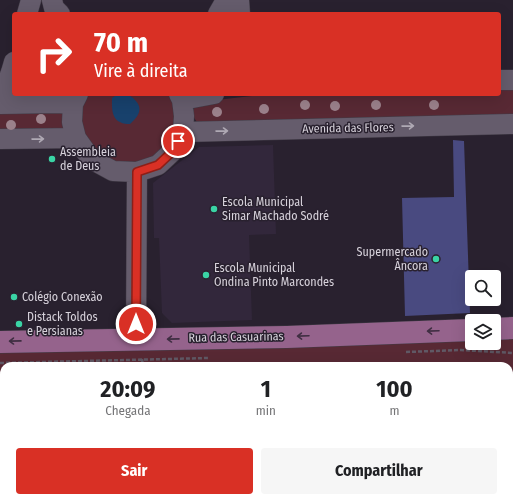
<!DOCTYPE html>
<html lang="pt">
<meta charset="utf-8">
<style>
:root{--surface:#fff;--page:#f6f6f6;--text:#202124;--muted:#757577;--accent:#d93025}
body{margin:0;font-family:"Fira Sans Condensed",sans-serif;background:var(--page);color:var(--text);height:100vh;display:flex;flex-direction:column;font-size:15px;white-space:nowrap}
*{box-sizing:border-box;margin:0}
p{font-size:13px;color:var(--muted)}
.icon{flex:none;width:22px;height:22px;fill:none;stroke:currentColor;stroke-width:2;stroke-linecap:round;stroke-linejoin:round}
.map{position:relative;flex:1;overflow:hidden}
.drawer{position:absolute;left:0px;top:362px;width:513px;height:140px;display:flex;flex-direction:column;background:var(--surface);border-radius:12px 12px 0 0;box-shadow:0 4px 16px #0002}
.drawer>*{flex:none}
.guide{position:absolute;left:12px;top:12px;width:489px;height:84px;border-radius:4px;box-shadow:0 4px 16px #0002;background:#d93025;color:#fff;overflow:hidden}
.controls{position:absolute;left:465px;top:270px;display:grid;gap:8px}
.controls a{display:grid;place-items:center;width:36px;height:36px;border-radius:4px;background:var(--surface);box-shadow:0 4px 16px #0002;font-size:20px}
.pin{position:absolute;display:grid;place-items:center;width:34px;height:34px;color:#fff;margin:-17px;border:2px solid #fff;border-radius:50%;box-shadow:0 1px 4px #0007}
.me{position:absolute;width:44px;margin:-22px;rotate:0deg;stroke-linejoin:round;filter:drop-shadow(0 0 3px #0008)}
.turn{display:flex;align-items:center;gap:14px;height:84px;padding:0 16px;font-size:18px}
.turn .icon{width:52px;height:52px;stroke-width:2.5}
.turn b{display:block;font-size:28px;line-height:34px}
.eta{display:flex;justify-content:space-evenly;align-items:center;height:68px;text-align:center}
.eta b{font-size:24px;font-weight:700;line-height:28px}
.button{display:flex;gap:8px;margin-top:auto;padding:8px 16px}
.button a{flex:1;height:46px;border-radius:4px;background:var(--accent);color:#fff;font-size:16px;font-weight:700;line-height:46px;text-align:center}
.button a+a{background:var(--page);color:var(--text)}
.map>svg:first-child{display:block}
</style>
<div class="map">
<svg width="513" height="502" viewBox="0 0 513 502">
<rect width="100%" height="100%" fill="#29212f"/>
<path fill="#32273b" d="M 273,145 L 276,234 L 249,235 L 252,320 L 172,323 L 162,313 L 159,238 L 154,238 L 153,183 L 199,147 Z"/>
<path fill="#582934" d="M 499,87 L 513,87 L 513,118 L 199,124 C 191,117 191,109 199,102 L 260,95 L 293,94 L 499,94 Z
M 85,94 L 172,94 L 178,130 L 157,157 L 137,167 L 100,159 L 81,135 L 78,106 Z
M 0,111 L 65,113 L 63,129 L 0,132 Z
M 494,337 L 513,337 L 513,381 L 509,385 L 509,366 L 4,366 L 4,407 L 0,407 L 0,351 L 472,338 L 472,343 L 494,343 Z"/>
<path fill="#18416c" d="M 118,94 C 120,94 125,93 127,94 C 130,95 133,98 135,100 C 144,109 138,117 130,124 C 127,124 123,124 120,122 C 111,118 112,106 112,98 Z"/>
<path fill="#494a80" d="M 453,140 L 464,141 L 470,313 L 405,316 L 402,198 L 454,197 Z"/>
<g fill="none" stroke-linecap="round" stroke-linejoin="round">
<defs>
<path id="minor" d="M 52,0 L 54,8 L 60,14
M 239,0 L 240,14
M 27,14 L 31,0
M 218,14 L 226,0
M 499,80 L 513,80
M 0,93 C 8,85 11,73 14,62
M 78,94 L 73,104 L 72,122 L 76,138 L 91,159 L 113,171 L 137,172 L 158,165 L 173,151 L 183,132 L 184,116 L 182,100 L 179,94
M 182,100 L 214,94
M 0,104 L 56,103 L 73,104
M 183,132 L 513,124
M 0,139 L 76,138
M 136,339 L 137,172
M 107,498 L 107,502
M 288,498 L 289,502
M 473,498 L 473,502"/>
<path id="major" d="M 494,329 L 513,328
M 0,342 L 287,337 L 472,330
M 509,450 L 513,450
M 0,473 L 4,472"/>
<path id="highway" d="M 509,395 L 513,391
M 0,420 L 4,420"/>
</defs>
<use href="#minor" stroke="#413b46" stroke-width="21"/>
<use href="#major" stroke="#413b46" stroke-width="23"/>
<use href="#highway" stroke="#413b46" stroke-width="23"/>
<path stroke="#605965" stroke-width="2.5" stroke-dasharray="4 2" stroke-linecap="butt" d="M 406,352 L 461,350 L 513,353
M 142,359 L 143,366
M 0,363 L 209,358
M 509,430 L 513,430
M 0,449 L 4,449"/>
<use href="#minor" stroke="#655c6c" stroke-width="20"/>
<use href="#major" stroke="#95638c" stroke-width="22"/>
<use href="#highway" stroke="#b568a1" stroke-width="22"/>
</g>
<g fill="#9b818b">
<circle cx="305" cy="105" r="5"/>
<circle cx="376" cy="105" r="5"/>
<circle cx="434" cy="105" r="5"/>
<circle cx="335" cy="106" r="5"/>
<circle cx="264" cy="109" r="5"/>
<circle cx="217" cy="112" r="5"/>
<circle cx="41" cy="119" r="5"/>
<circle cx="11" cy="125" r="5"/>
</g>
<defs><path id="oneway-shaft" d="M-6 0H5M1.5-3L5.5 0L1.5 3" fill="none" stroke-width="1.6" stroke-linecap="round" stroke-linejoin="round"/></defs>
<g stroke="#afa9b4">
<use href="#oneway-shaft" transform="translate(408 126) rotate(-1)"/>
<use href="#oneway-shaft" transform="translate(222 131) rotate(-1)"/>
<use href="#oneway-shaft" transform="translate(38 139) rotate(-1)"/>
</g>
<g stroke="#3f2e42">
<use href="#oneway-shaft" transform="translate(433 331) rotate(178)"/>
<use href="#oneway-shaft" transform="translate(303 336) rotate(178)"/>
<use href="#oneway-shaft" transform="translate(173 339) rotate(179)"/>
<use href="#oneway-shaft" transform="translate(15 341) rotate(179)"/>
</g>
<g fill="none" stroke-linecap="round" stroke-linejoin="round">
<defs>
<path id="route" d="M 136,324 L 137,172 L 158,165 L 173,151 L 178,141"/>
</defs>
<use href="#route" stroke="#8d1f18" stroke-width="10"/>
<use href="#route" stroke="#d93025" stroke-width="7"/>
</g>
<g fill="#3ad4a5" stroke="#29212f" stroke-width="1.5">
<circle cx="52" cy="159" r="4"/>
<circle cx="214" cy="209" r="4"/>
<circle cx="436" cy="259" r="4"/>
<circle cx="206" cy="275" r="4"/>
<circle cx="14" cy="297" r="4"/>
<circle cx="19" cy="324" r="4"/>
</g>
<g text-anchor="middle" dominant-baseline="central" stroke-width="3" stroke-linejoin="round" paint-order="stroke">
<g font-size="12" fill="#d7d2db" stroke="#29212f">
<text transform="translate(348 128) rotate(-1)">Avenida das Flores</text>
<text transform="translate(236 337) rotate(-1)">Rua das Casuarinas</text>
</g>
<g font-size="12" fill="#d7d2db" stroke="#29212f" text-anchor="start">
<text x="60" y="152">Assembleia<tspan x="60" dy="14">de Deus</tspan></text>
<text x="222" y="202">Escola Municipal<tspan x="222" dy="14">Simar Machado Sodré</tspan></text>
<text x="428" y="252" text-anchor="end">Supermercado<tspan x="428" dy="14">Âncora</tspan></text>
<text x="214" y="268">Escola Municipal<tspan x="214" dy="14">Ondina Pinto Marcondes</tspan></text>
<text x="22" y="297">Colégio Conexão</text>
<text x="27" y="317">Distack Toldos<tspan x="27" dy="14">e Persianas</tspan></text>
</g>
</g>
</svg>
<div class="controls">
<a><svg class="icon" aria-label="search" viewBox="0 0 24 24"><circle cx="10" cy="10" r="6"/><path d="M15 15l6 6"/></svg></a>
<a><svg class="icon" aria-label="layers" viewBox="0 0 24 24"><path d="M12 4l9 5-9 5-9-5zM3 14l9 5 9-5"/></svg></a>
</div>
<div class="pin" style="left:178px;top:141px;background:#d93025"><svg class="icon" aria-label="arrive" viewBox="0 0 24 24"><path d="M6 21V4h12l-3 4 3 4H6"/></svg></div>
<svg class="me" style="left:136px;top:324px" viewBox="-20 -20 40 40"><circle r="17" fill="#d93025" stroke="#fff" stroke-width="3"/><path d="M0-11L8 9 0 5-8 9z" fill="#fff"/></svg>
<div class="guide">
<div class="turn"><svg class="icon" aria-label="right" viewBox="0 0 24 24"><path d="M7 20v-9h11M14 6l5 5-5 5"/></svg><div><b>70 m</b>Vire à direita</div></div>
</div>
<section class="drawer">
<div class="eta">
<div><b>20:09</b><p>Chegada</p></div>
<div><b>1</b><p>min</p></div>
<div><b>100</b><p>m</p></div>
</div>
<div class="button"><a>Sair</a><a>Compartilhar</a></div>
</section>
</div>
